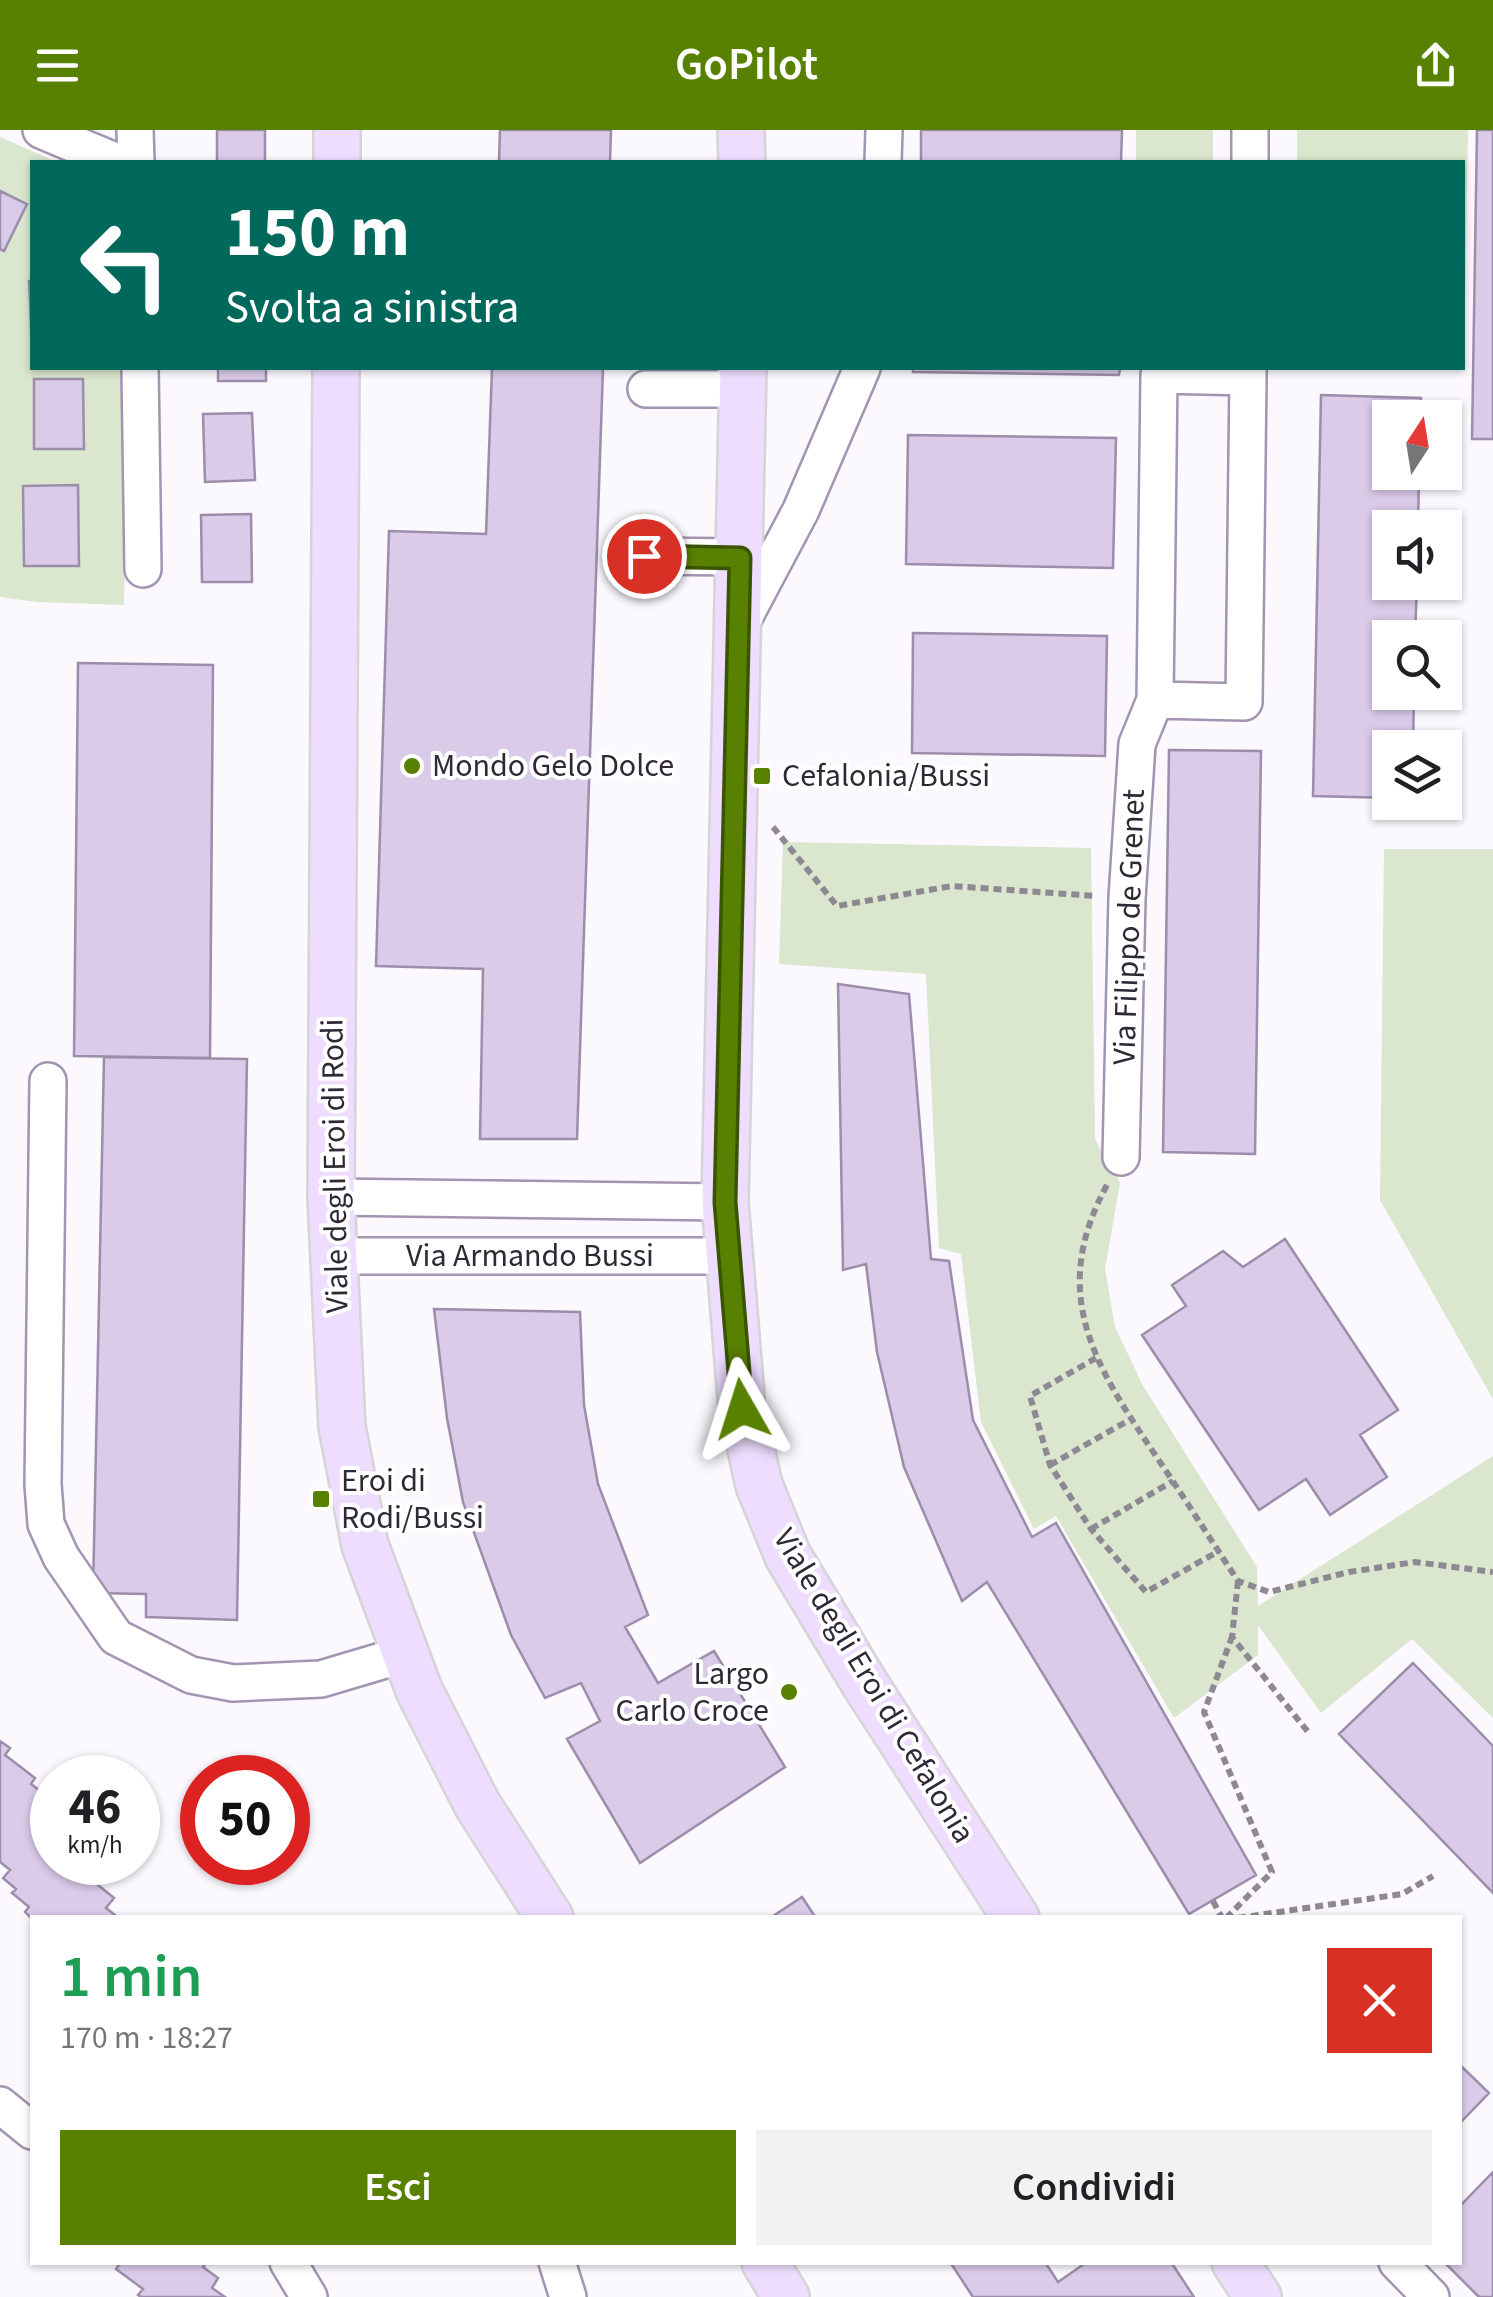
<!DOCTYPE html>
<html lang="it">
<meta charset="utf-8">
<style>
:root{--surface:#fff;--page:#f2f2f2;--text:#202124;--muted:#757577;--accent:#598101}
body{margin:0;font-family:"Source Sans 3",sans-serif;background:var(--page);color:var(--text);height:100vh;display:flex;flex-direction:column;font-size:38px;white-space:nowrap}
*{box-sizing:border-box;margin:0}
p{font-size:32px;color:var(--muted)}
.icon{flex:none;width:55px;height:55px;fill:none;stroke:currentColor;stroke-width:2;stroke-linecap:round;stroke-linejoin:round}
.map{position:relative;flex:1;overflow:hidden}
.sheet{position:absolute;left:30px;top:1785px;width:1432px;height:350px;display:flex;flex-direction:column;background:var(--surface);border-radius:0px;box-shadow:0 2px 8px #0004}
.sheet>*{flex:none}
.banner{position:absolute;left:30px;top:30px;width:1435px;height:210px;border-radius:0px;box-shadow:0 2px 8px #0004;background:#00695c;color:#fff;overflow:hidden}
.needle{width:65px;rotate:12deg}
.fabs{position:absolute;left:1372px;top:270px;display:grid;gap:20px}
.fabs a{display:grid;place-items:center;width:90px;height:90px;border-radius:0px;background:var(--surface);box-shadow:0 2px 8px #0004;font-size:50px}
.speed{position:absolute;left:30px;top:1625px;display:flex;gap:20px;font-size:50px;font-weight:700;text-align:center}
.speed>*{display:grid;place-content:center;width:130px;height:130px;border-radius:50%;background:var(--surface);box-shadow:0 2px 8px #0004;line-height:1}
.speed small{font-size:25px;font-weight:400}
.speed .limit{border:15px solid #d22;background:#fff;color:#111}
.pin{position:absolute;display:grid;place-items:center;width:85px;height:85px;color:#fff;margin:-42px;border:5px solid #fff;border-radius:50%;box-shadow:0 2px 10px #0007}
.me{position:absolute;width:110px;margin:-55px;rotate:354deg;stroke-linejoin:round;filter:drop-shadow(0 0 8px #0008)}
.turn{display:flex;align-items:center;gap:35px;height:210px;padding:0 30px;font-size:45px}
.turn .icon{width:130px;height:130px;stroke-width:2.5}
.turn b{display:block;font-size:70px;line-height:85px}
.round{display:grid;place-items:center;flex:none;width:105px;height:105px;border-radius:0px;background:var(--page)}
.headline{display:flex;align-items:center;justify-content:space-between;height:170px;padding:0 30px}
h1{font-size:60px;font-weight:600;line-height:75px;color:#1e9e55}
.action{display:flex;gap:20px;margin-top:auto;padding:20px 30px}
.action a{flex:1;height:115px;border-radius:0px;background:var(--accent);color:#fff;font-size:40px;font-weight:600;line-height:115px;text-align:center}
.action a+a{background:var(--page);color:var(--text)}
header{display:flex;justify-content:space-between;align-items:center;height:130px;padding:0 30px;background:var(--accent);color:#fff;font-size:45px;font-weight:600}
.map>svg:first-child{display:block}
</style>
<header><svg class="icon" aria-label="menu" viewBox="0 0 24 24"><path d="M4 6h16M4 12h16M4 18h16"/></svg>GoPilot<svg class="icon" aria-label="share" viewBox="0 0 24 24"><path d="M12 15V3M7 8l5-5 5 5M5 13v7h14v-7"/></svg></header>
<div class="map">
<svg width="1493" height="2167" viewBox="0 0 1493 2167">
<rect width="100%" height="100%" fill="#fbf8fe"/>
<path fill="#dae6cd" d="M 1136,0 L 1213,0 L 1213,32 L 1136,32 Z
M 1297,0 L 1468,0 L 1464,216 L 1462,32 L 1297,32 Z
M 0,7 L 57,32 L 32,32 L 32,238 L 128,238 L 124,475 L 37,472 L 0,467 Z
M 783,712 L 1091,718 L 1095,1009 L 1120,1053 L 1105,1139 L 1115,1197 L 1143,1256 L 1257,1437 L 1258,1476 L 1493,1326 L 1493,1588 L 1412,1509 L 1321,1583 L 1258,1495 L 1258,1525 L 1174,1588 L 1056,1386 L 1034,1399 L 981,1292 L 961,1124 L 939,1118 L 926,844 L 779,834 Z
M 1384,719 L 1493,719 L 1493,1269 L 1380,1070 Z"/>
<path fill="#dacbe9" stroke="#9c8eaa" stroke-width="2.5" d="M 217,0 L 265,0 L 265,32 L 217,32 Z
M 500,0 L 611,0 L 610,32 L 499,32 Z
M 921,0 L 1122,0 L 1121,32 L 921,32 Z
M 1477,0 L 1493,0 L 1493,309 L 1472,309 Z
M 0,61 L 27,74 L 4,121 L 0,119 Z
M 29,151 L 32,151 L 32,218 Z
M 218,238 L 266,238 L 266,251 L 218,251 Z
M 492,238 L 603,238 L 577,1009 L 480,1009 L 483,839 L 376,836 L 389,401 L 486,404 Z
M 913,238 L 1120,238 L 1119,245 L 913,242 Z
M 34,249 L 83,249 L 84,319 L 34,319 Z
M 1321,265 L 1421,268 L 1420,288 L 1390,288 L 1390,342 L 1419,342 L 1418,398 L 1390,398 L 1390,452 L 1417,452 L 1415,508 L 1390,508 L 1390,562 L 1414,562 L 1413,618 L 1390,618 L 1390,668 L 1313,666 Z
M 252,283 L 255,350 L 205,352 L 203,284 Z
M 908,305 L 1116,308 L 1113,438 L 906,434 Z
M 78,355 L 79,436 L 24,436 L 23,356 Z
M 251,384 L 252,452 L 202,452 L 201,385 Z
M 913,503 L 1107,506 L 1105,626 L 912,623 Z
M 78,533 L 213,535 L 210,928 L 74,926 Z
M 1169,620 L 1261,621 L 1255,1024 L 1163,1022 Z
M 838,854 L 909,864 L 931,1129 L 949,1131 L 973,1290 L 1032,1407 L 1056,1393 L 1256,1745 L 1189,1784 L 987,1452 L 962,1471 L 904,1337 L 877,1222 L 866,1134 L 843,1140 Z
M 104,927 L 247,929 L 237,1490 L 146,1487 L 146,1464 L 93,1463 Z
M 1285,1109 L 1398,1280 L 1360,1305 L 1387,1347 L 1330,1385 L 1306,1349 L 1259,1380 L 1142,1205 L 1186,1176 L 1172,1155 L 1223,1121 L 1243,1137 Z
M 434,1179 L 580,1182 L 584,1275 L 598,1354 L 648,1485 L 625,1497 L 658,1553 L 714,1521 L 785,1637 L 640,1733 L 567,1609 L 600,1591 L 581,1553 L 545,1568 L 511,1505 L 463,1372 L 447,1288 Z
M 1413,1533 L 1493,1616 L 1493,1763 L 1339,1604 Z
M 0,1611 L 10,1618 L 5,1625 L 35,1648 L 31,1654 L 47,1666 L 41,1675 L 52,1683 L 52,1732 L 81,1732 L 103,1749 L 98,1755 L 114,1768 L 106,1778 L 119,1788 L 32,1789 L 25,1782 L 29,1777 L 12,1763 L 16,1759 L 3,1748 L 10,1740 L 0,1732 Z
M 802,1767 L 816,1788 L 770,1788 Z
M 1460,1935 L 1489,1963 L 1460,1993 Z
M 1493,2042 L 1493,2167 L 1479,2167 L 1444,2132 L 1460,2132 L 1460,2076 Z
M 121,2132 L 207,2132 L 203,2137 L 218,2148 L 212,2158 L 225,2167 L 141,2167 L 138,2165 L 143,2159 L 116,2139 Z
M 950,2132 L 1045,2132 L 1058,2152 L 1087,2132 L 1171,2132 L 1194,2167 L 973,2167 Z"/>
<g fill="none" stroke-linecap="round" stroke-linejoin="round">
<defs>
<path id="minor" d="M 41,0 L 117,32
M 135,0 L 136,32
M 883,32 L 884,0
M 1250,32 L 1250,0
M 140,238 L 143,439
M 1248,247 L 1159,245 L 1155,570 L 1244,572 L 1248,247 L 1248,238
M 646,259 L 743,259
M 644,426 L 740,427
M 739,497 L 801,380 L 862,238
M 48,951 L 43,1354 L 46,1394 L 61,1427 L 116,1507 L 191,1545 L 233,1553 L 321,1549 L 405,1524
M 1121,1027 L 1127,768 L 1137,614 L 1155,570
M 331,1067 L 725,1072
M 333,1126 L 727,1126
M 0,1975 L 32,2001
M 288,2132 L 309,2167
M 557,2132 L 568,2167
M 1397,2132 L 1431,2167"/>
<path id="major" d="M 741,0 L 742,32
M 337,32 L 337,0
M 336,238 L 331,1067 L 342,1297 L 365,1415 L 419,1560 L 477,1674 L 550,1788
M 743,238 L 725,1072 L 742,1279 L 759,1355 L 788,1426 L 865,1554 L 1016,1788
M 765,2132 L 786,2167
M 1235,2132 L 1258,2167"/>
</defs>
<use href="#minor" stroke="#a394b1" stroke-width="40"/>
<use href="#major" stroke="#d5d4d7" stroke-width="50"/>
<path stroke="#8d8891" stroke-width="6" stroke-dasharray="8 5" stroke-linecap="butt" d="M 773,697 L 837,776 L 952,756 L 1096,766
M 1107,1055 C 1047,1165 1096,1237 1158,1329 C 1185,1369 1211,1410 1238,1451 L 1269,1462 L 1349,1442 L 1415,1432 L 1493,1442
M 1096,1228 L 1030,1266 L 1050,1335 L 1091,1399 L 1146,1462 L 1219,1421
M 1050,1335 L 1131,1289
M 1091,1399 L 1173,1351
M 1238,1451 L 1232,1507 L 1308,1602
M 1213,1771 L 1222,1788
M 1226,1788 L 1272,1742 L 1204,1582 L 1232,1507
M 1238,1788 L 1402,1764 L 1433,1746"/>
<use href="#minor" stroke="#fff" stroke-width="35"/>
<use href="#major" stroke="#edf" stroke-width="45"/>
</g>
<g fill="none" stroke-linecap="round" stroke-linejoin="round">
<defs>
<path id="route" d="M 644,426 L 740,428 L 725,1072 L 742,1279"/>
</defs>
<use href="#route" stroke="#3a5401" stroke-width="25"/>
<use href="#route" stroke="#598101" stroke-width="18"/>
</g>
<g fill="#598101" stroke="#fff" stroke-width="4">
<circle cx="412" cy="636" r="10"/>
<rect x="752" y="636" width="20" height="20" rx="5"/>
<rect x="311" y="1359" width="20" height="20" rx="5"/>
<circle cx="789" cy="1562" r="10"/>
</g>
<g text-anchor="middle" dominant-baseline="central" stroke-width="8" stroke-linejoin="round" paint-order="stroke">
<g font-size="32" fill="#2f2935" stroke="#fff" text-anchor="start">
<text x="432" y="636">Mondo Gelo Dolce</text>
<text x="782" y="646">Cefalonia/Bussi</text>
<text x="341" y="1351">Eroi di<tspan x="341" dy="37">Rodi/Bussi</tspan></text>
<text x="769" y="1544" text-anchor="end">Largo<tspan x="769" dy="37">Carlo Croce</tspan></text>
</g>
<g font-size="32" fill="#2f2935" stroke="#fff">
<text transform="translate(1129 797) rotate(-88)">Via Filippo de Grenet</text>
<text transform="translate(335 1036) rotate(-91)">Viale degli Eroi di Rodi</text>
<text x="530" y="1126">Via Armando Bussi</text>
<text transform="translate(874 1556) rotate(59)">Viale degli Eroi di Cefalonia</text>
</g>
</g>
</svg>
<div class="fabs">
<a><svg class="needle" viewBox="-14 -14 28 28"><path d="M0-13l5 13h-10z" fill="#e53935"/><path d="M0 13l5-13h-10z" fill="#757577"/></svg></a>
<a><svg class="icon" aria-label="sound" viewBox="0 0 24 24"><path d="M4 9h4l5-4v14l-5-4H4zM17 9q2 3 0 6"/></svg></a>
<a><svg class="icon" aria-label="search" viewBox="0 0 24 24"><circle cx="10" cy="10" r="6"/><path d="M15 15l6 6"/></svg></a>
<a><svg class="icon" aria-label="layers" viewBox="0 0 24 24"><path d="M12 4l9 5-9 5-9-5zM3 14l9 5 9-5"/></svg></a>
</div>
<div class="speed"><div>46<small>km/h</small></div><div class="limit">50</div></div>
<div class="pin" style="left:644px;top:426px;background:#d93025"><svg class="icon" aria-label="arrive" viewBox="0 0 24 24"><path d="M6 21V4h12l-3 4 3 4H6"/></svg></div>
<svg class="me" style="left:742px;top:1279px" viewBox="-20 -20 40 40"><path d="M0-17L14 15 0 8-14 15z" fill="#598101" stroke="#fff" stroke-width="4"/></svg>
<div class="banner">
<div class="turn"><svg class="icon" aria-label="left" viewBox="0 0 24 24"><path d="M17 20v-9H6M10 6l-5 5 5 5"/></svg><div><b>150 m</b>Svolta a sinistra</div></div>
</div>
<section class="sheet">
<div class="headline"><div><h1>1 min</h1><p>170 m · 18:27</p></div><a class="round" style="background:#d93025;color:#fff"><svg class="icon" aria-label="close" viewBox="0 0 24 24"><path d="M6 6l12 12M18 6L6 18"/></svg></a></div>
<div class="action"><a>Esci</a><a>Condividi</a></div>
</section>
</div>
